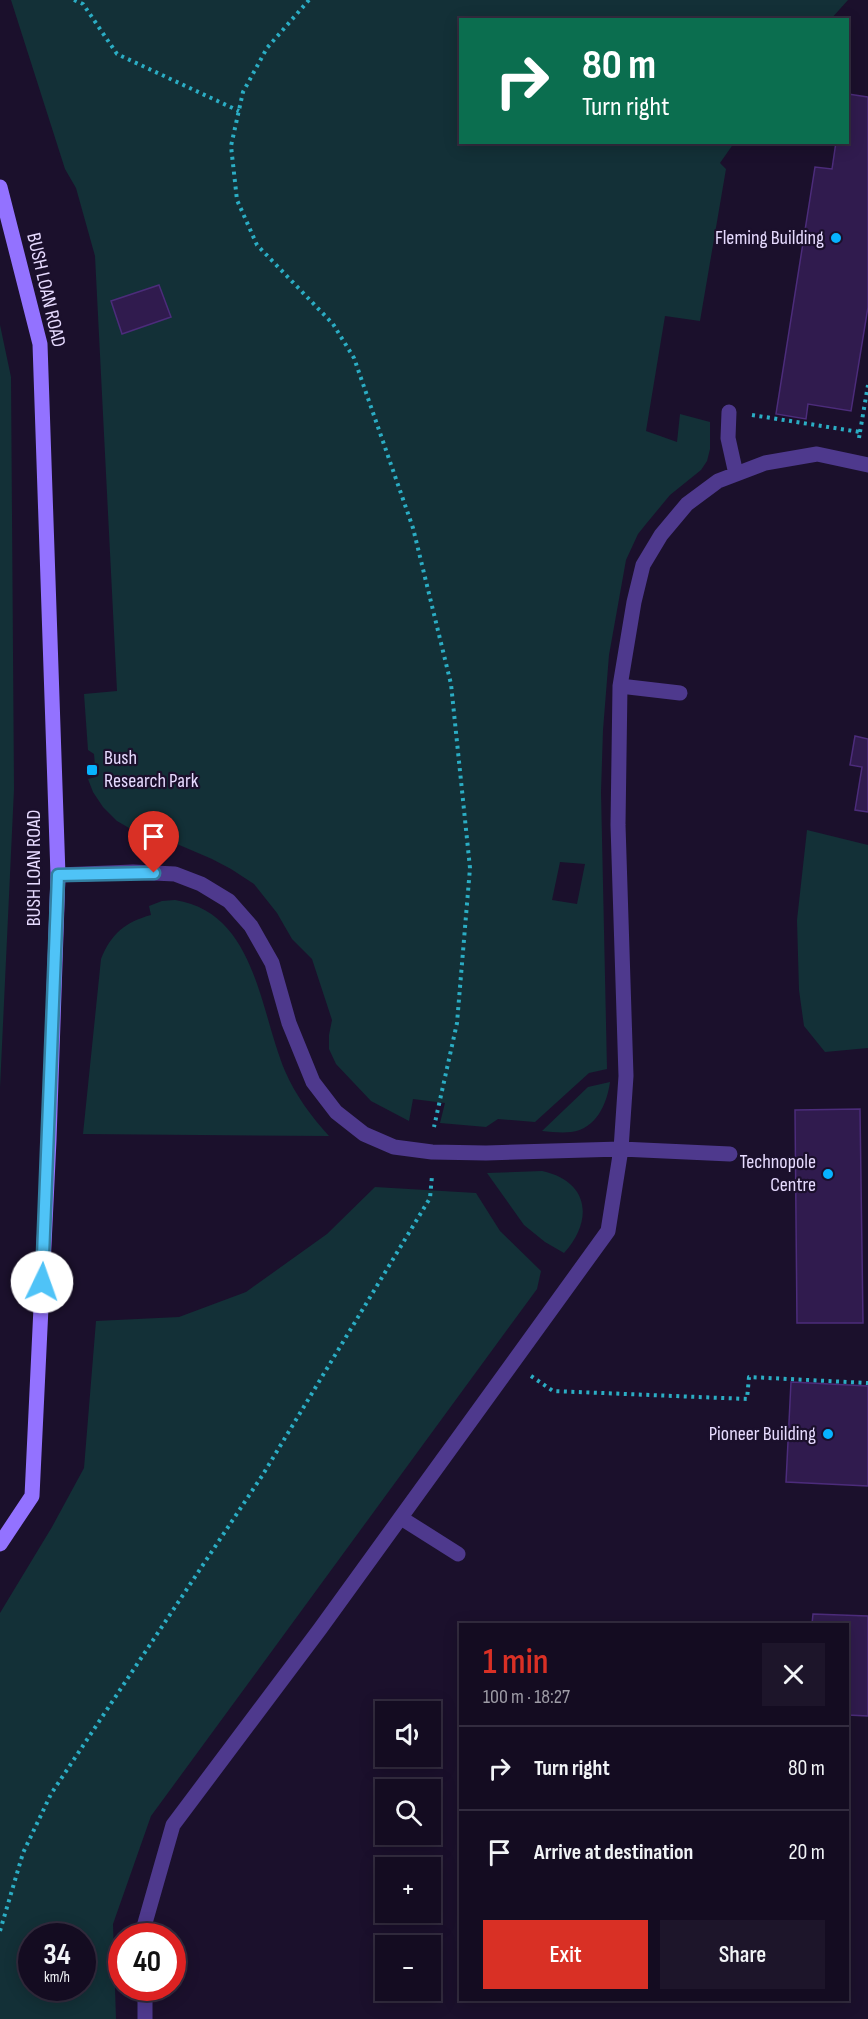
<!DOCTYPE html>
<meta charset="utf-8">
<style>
:root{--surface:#140c21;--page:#1d152a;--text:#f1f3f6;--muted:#9d9ba5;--line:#332c3f;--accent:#d93025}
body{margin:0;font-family:"Sofia Sans Condensed",sans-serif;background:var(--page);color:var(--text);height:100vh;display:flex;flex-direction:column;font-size:22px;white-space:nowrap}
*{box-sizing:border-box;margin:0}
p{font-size:20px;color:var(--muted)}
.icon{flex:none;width:33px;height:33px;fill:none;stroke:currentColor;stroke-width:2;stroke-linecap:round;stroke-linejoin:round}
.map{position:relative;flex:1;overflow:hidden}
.details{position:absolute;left:459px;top:1623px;width:390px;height:378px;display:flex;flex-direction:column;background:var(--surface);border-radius:0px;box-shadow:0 3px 15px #0003,0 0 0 2px var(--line)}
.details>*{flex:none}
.hud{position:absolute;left:459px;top:18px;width:390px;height:126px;border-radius:0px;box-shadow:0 3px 15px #0003,0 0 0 2px var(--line);background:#0b6e4f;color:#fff;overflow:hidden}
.tools{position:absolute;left:375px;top:1701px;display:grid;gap:12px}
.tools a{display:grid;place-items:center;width:66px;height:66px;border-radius:0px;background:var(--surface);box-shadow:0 3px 15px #0003,0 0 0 2px var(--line);font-size:30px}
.speed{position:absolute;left:18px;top:1923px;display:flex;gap:12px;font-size:30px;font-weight:700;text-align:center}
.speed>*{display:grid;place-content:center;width:78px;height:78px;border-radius:50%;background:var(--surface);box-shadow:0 3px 15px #0003,0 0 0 2px var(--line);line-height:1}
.speed small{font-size:15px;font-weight:400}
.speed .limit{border:9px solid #d22;background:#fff;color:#111}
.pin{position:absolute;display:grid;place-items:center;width:51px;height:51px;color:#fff;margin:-62px -26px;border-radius:50% 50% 50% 0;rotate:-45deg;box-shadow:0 0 6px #0007}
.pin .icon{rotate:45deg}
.me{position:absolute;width:66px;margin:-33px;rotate:3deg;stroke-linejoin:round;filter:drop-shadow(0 0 4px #0008)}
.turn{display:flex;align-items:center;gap:21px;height:126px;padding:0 24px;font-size:27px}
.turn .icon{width:78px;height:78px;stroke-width:2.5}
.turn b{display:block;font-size:42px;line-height:51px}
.round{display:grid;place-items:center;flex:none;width:63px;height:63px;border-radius:0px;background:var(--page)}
.head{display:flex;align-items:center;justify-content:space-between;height:102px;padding:0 24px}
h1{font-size:36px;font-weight:600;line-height:45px;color:var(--accent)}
.action{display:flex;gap:12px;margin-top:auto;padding:12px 24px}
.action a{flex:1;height:69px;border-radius:0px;background:var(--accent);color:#fff;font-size:24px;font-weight:600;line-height:69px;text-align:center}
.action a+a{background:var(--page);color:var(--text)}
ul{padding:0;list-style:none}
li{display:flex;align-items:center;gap:18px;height:84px;padding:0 24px;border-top:2px solid var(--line)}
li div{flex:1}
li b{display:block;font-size:22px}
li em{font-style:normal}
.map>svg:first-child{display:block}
</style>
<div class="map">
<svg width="868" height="2019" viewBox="0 0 868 2019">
<rect width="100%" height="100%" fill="#1b102c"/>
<path fill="#133037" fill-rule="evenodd" d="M 11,0 L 848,0 L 830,20 L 460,20 L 460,142 L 734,143 L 720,163 L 726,169 L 700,321 L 665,316 L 646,431 L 677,442 L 680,414 L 710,422 L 710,449 L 707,461 L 701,470 L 670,495 L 646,524 L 638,534 L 626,560 L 609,655 L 603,730 L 601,792 L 607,1069 L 589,1073 L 535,1122 L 498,1119 L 486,1127 L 440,1123 L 445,1103 L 413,1099 L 409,1121 L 371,1101 L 336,1064 L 329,1049 L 329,1035 L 332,1020 L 312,959 L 292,939 L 277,913 L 254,884 L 231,869 L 212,859 L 177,844 L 136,832 L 117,821 L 103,807 L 93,792 L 88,779 L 96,777 L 94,754 L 88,750 L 84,694 L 117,691 L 95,256 L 76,188 L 65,169 ZM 560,862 L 585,864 L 577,904 L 552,900 Z
M 0,325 L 11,377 L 14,789 L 0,1088 Z
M 807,830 L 868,845 L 868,1048 L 825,1052 L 804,1026 L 799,990 L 797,920 Z
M 175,900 C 256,913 259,1009 285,1071 C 296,1096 311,1116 329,1136 L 83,1134 L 101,959 C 111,934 125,922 151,915 L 149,906 L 162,901 Z
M 610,1082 C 607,1104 596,1129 571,1132 C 562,1133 551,1132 542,1131 L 588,1087 Z
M 542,1171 C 589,1181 594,1220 564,1253 L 545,1242 L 524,1225 L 487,1173 Z
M 375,1187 L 476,1193 L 500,1231 L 541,1271 L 537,1289 L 151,1816 L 113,1924 L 116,2019 L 0,2019 L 0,1613 L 52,1527 L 84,1468 L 96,1321 L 179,1317 L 246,1292 L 327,1234 ZM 32,1936 L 82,1936 L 82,1988 L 32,1988 Z"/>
<path fill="#301b4e" stroke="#4c2c7b" stroke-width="1.5" d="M 848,94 L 868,97 L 868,307 L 851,411 L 808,404 L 806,419 L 776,414 L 815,167 L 832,169 L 836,142 L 848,142 Z
M 159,285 L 171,317 L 122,334 L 111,301 Z
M 855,736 L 868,739 L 868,812 L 855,810 L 862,767 L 850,765 Z
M 860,1109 L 863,1323 L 797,1323 L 795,1110 Z
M 791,1382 L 868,1386 L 868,1486 L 786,1482 Z
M 813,1614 L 868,1616 L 868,1716 L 848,1715 L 848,1624 L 812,1624 Z"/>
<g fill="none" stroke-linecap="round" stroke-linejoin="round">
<path stroke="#2badc4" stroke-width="4" stroke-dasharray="3 4.5" stroke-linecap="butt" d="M 74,0 L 83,4 L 117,54 L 239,111
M 309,0 L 267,48 L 243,92 L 231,146 L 237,200 L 257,245 L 333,324 L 354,358 L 413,528 L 451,684 L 470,868 L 457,1023 L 434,1127
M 752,415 L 860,432 L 859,438
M 860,432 L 868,385
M 531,1376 L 553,1391 L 747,1399 L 749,1377 L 868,1383
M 0,1931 L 23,1853 L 51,1794 L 262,1476 L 430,1198 L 432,1176"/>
<path stroke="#4e398d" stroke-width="15" d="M 729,412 L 728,438 L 736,474
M 620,686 L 680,693
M 58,875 L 133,872 L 175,874 L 201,884 L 229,901 L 251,926 L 272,963 L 289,1023 L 313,1082 L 336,1112 L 364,1134 L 394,1147 L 432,1152 L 486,1153 L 621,1149 L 730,1154
M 401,1518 L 458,1554
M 145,1936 L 145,1923 L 173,1825 L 320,1629 L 608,1231 L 621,1149 L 626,1076 L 618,825 L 620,686 L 634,602 L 643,565 L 661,535 L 687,504 L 718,481 L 765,463 L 817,454 L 868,465
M 145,2019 L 145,1988"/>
<path stroke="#9372ff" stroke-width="15" d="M 0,187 L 40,344 L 58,875 L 49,1140 L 32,1496 L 0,1544"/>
</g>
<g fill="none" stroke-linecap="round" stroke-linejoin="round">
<defs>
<path id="route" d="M 42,1282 L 58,875 L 154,873"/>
</defs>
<use href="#route" stroke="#337fa1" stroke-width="15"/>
<use href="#route" stroke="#4fc3f7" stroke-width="10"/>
</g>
<g fill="#07b3ff" stroke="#1b102c" stroke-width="2">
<circle cx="836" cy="238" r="6"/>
<rect x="86" y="764" width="12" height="12" rx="3"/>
<circle cx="828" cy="1174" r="6"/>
<circle cx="828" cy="1434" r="6"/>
</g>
<g text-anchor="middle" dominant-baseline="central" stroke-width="4.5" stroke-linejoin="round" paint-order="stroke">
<g font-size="20" fill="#e7dbff" stroke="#1b102c" text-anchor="end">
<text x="824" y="238">Fleming Building</text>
<text x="104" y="758" text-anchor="start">Bush<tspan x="104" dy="23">Research Park</tspan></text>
<text x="816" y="1162">Technopole<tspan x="816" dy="23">Centre</tspan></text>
<text x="816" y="1434">Pioneer Building</text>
</g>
<g font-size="20" fill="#e7dbff" stroke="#1b102c">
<text transform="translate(46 290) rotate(77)">BUSH LOAN ROAD</text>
<text transform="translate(34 868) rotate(-90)">BUSH LOAN ROAD</text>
</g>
</g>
</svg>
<div class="tools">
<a><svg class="icon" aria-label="sound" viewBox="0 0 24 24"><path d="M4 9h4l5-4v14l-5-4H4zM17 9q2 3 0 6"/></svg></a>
<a><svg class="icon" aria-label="search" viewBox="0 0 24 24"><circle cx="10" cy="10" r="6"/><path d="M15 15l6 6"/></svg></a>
<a>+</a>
<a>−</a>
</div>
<div class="speed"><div>34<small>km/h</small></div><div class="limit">40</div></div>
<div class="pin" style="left:154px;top:873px;background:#d93025"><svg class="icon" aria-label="arrive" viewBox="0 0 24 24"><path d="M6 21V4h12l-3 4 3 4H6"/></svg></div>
<svg class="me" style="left:42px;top:1282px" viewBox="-20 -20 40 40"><circle r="19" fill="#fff"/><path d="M0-13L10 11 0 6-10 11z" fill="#4fc3f7"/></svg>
<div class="hud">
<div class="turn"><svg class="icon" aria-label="right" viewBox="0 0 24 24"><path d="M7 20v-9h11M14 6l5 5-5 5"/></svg><div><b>80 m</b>Turn right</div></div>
</div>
<section class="details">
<div class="head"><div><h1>1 min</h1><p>100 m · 18:27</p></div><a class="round"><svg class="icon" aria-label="close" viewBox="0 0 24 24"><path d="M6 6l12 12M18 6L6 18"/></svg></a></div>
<ul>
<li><svg class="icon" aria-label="right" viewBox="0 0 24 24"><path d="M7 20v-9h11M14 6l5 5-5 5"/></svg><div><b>Turn right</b></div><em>80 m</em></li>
<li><svg class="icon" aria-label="arrive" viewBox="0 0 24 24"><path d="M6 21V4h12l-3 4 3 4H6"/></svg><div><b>Arrive at destination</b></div><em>20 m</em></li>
</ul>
<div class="action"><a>Exit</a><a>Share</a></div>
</section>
</div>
